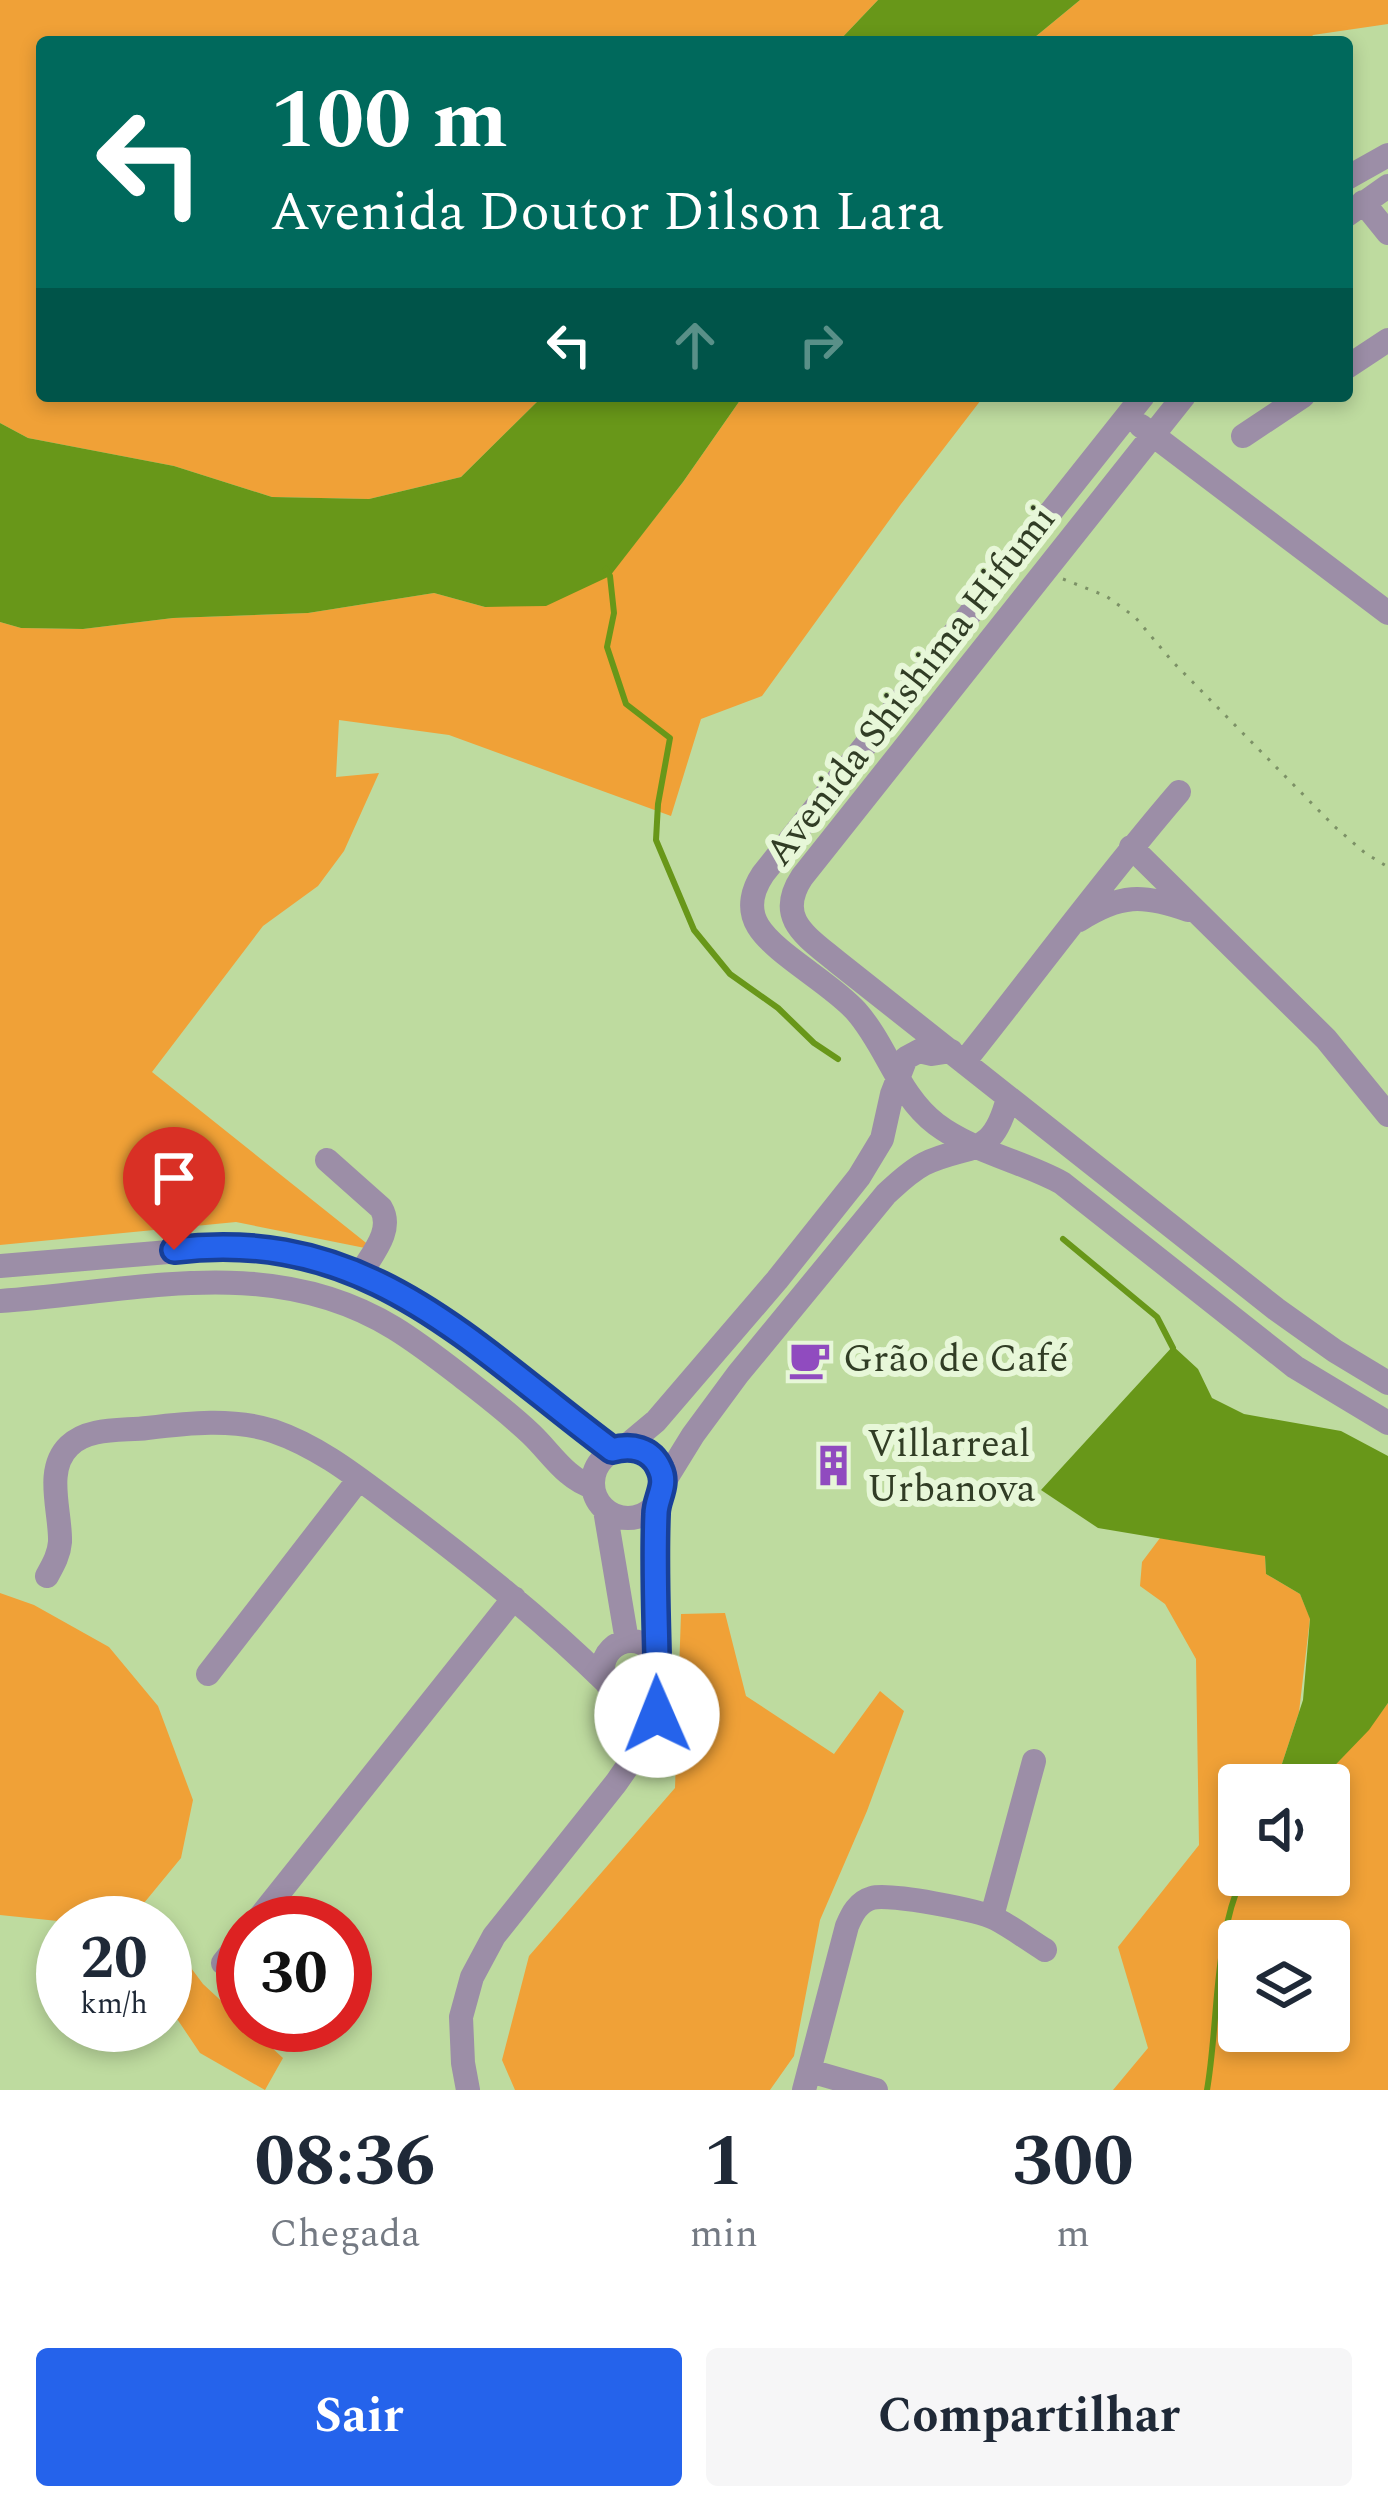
<!DOCTYPE html>
<html lang="pt">
<meta charset="utf-8">
<style>
:root{--surface:#fff;--page:#f6f6f7;--text:#1f2937;--muted:#747a83;--accent:#2563eb}
body{margin:0;font-family:Spectral,serif;background:var(--page);color:var(--text);height:100vh;display:flex;flex-direction:column;font-size:45px;white-space:nowrap}
*{box-sizing:border-box;margin:0}
p{font-size:39px;color:var(--muted)}
.icon{flex:none;width:66px;height:66px;fill:none;stroke:currentColor;stroke-width:2;stroke-linecap:round;stroke-linejoin:round}
.map{position:relative;height:2090px;overflow:hidden}
.drawer{display:flex;flex-direction:column;background:var(--surface);flex:1}
.drawer>*{flex:none}
.banner{position:absolute;left:36px;top:36px;width:1317px;height:366px;border-radius:12px;box-shadow:0 6px 18px #0003;background:#00695c;color:#fff;overflow:hidden}
.controls{position:absolute;left:1218px;top:1764px;display:grid;gap:24px}
.controls a{display:grid;place-items:center;width:132px;height:132px;border-radius:12px;background:var(--surface);box-shadow:0 6px 18px #0003;font-size:60px}
.speed{position:absolute;left:36px;top:1896px;display:flex;gap:24px;font-size:60px;font-weight:700;text-align:center}
.speed>*{display:grid;place-content:center;width:156px;height:156px;border-radius:50%;background:var(--surface);box-shadow:0 6px 18px #0003;line-height:1}
.speed small{font-size:30px;font-weight:400}
.speed .limit{border:18px solid #d22;background:#fff;color:#111}
.pin{position:absolute;display:grid;place-items:center;width:102px;height:102px;color:#fff;margin:-123px -51px;border-radius:50% 50% 50% 0;rotate:-45deg;box-shadow:0 0 12px #0007}
.pin .icon{rotate:45deg}
.me{position:absolute;width:132px;margin:-66px;rotate:359deg;stroke-linejoin:round;filter:drop-shadow(0 0 9px #0008)}
.turn{display:flex;align-items:center;gap:42px;height:252px;padding:0 36px;font-size:54px}
.turn .icon{width:156px;height:156px;stroke-width:2.5}
.turn b{display:block;font-size:84px;line-height:102px}
.lanes{display:flex;align-items:center;height:114px;padding:0 36px;background:#0003;justify-content:center;gap:60px;direction:ltr}
.lanes .off{opacity:.35}
.eta{display:flex;justify-content:space-evenly;align-items:center;height:204px;text-align:center}
.eta b{font-size:72px;font-weight:700;line-height:84px}
.cta{display:flex;gap:24px;margin-top:auto;padding:24px 36px}
.cta a{flex:1;height:138px;border-radius:12px;background:var(--accent);color:#fff;font-size:48px;font-weight:700;line-height:138px;text-align:center}
.cta a+a{background:var(--page);color:var(--text)}
.map>svg:first-child{display:block}
</style>
<div class="map">
<svg width="1388" height="2090" viewBox="0 0 1388 2090">
<rect width="100%" height="100%" fill="#bedb9f"/>
<path fill="#f0a137" fill-rule="evenodd" d="M 0,0 L 878,0 L 838,42 L 42,42 L 42,396 L 543,396 L 461,477 L 369,499 L 272,497 L 174,466 L 28,438 L 0,423 Z
M 1080,0 L 1388,0 L 1388,24 L 1313,35 L 1308,42 L 1029,42 Z
M 743,396 L 984,396 L 901,504 L 762,696 L 701,719 L 671,816 L 449,735 L 339,720 L 336,777 L 379,773 L 344,851 L 318,886 L 263,926 L 152,1072 L 375,1250 L 236,1222 L 0,1245 L 0,622 L 21,628 L 83,629 L 173,618 L 308,613 L 434,593 L 485,607 L 610,575 L 683,482 Z
M 1160,1538 L 1265,1555 L 1266,1574 L 1300,1594 L 1310,1618 L 1299,1712 L 1275,1785 L 1239,1785 L 1239,1875 L 1329,1875 L 1329,1785 L 1316,1785 L 1368,1730 L 1388,1703 L 1388,2090 L 1113,2090 L 1148,2048 L 1118,1947 L 1199,1845 L 1196,1659 L 1165,1604 L 1140,1586 L 1142,1562 ZM 1239,1941 L 1329,1941 L 1329,2031 L 1239,2031 Z
M 0,1593 L 34,1605 L 109,1647 L 158,1706 L 193,1800 L 181,1858 L 144,1903 L 158,1923 L 77,1923 L 0,1915 Z
M 725,1613 L 746,1696 L 834,1754 L 880,1691 L 904,1711 L 867,1811 L 820,1920 L 794,2056 L 770,2090 L 515,2090 L 502,2060 L 529,1956 L 675,1788 L 681,1614 Z
M 165,1933 L 203,1984 L 243,2021 L 243,2025 L 247,2025 L 283,2058 L 265,2090 L 200,2053 L 165,2001 Z"/>
<path fill="#689719" d="M 878,0 L 1080,0 L 1029,42 L 838,42 Z
M 543,396 L 743,396 L 683,482 L 610,576 L 546,606 L 485,607 L 434,593 L 308,613 L 173,618 L 83,629 L 21,628 L 0,622 L 0,423 L 28,438 L 174,466 L 272,497 L 369,499 L 461,477 Z
M 1173,1346 L 1198,1369 L 1212,1398 L 1244,1414 L 1341,1431 L 1388,1456 L 1388,1703 L 1369,1730 L 1316,1785 L 1275,1785 L 1303,1700 L 1310,1619 L 1300,1594 L 1266,1574 L 1265,1556 L 1098,1528 L 1041,1490 Z"/>
<g fill="none" stroke-linecap="round" stroke-linejoin="round">
<path stroke="#689719" stroke-width="6" d="M 606,569 L 610,576 L 614,613 L 607,647 L 626,704 L 670,738 L 658,804 L 656,840 L 694,930 L 730,974 L 778,1008 L 814,1043 L 838,1059
M 1063,1239 L 1157,1317 L 1173,1348
M 1207,2090 C 1219,2020 1213,1941 1243,1875"/>
<path stroke="#7c9166" stroke-width="3" stroke-dasharray="3 9" stroke-linecap="butt" d="M 1063,579 L 1106,596 L 1135,617 L 1172,661 L 1334,826 L 1365,853 L 1388,867"/>
<path stroke="#9c8ea7" stroke-width="24" d="M 1347,178 L 1388,155
M 1363,202 L 1388,233
M 1347,215 L 1388,186
M 1347,367 L 1388,340
M 1143,396 L 763,874 C 753,889 747,908 758,926 C 775,954 831,983 856,1011 C 887,1046 898,1095 936,1124 C 973,1152 1022,1161 1062,1183 L 1295,1367 L 1388,1423
M 1184,396 L 802,877 C 775,918 806,936 836,961 L 1276,1309 L 1335,1351 L 1388,1383
M 1141,426 L 1388,613
M 1243,436 L 1303,396
M 1131,847 L 1326,1039 L 1388,1115
M 1079,920 C 1120,894 1143,894 1188,910
M 964,1062 C 1036,972 1104,879 1179,792
M 327,1160 L 381,1208 C 394,1230 372,1254 361,1273
M 0,1266 L 229,1247 C 387,1249 494,1361 612,1450
M 0,1301 C 134,1292 270,1252 394,1328 C 417,1342 439,1359 461,1376 C 485,1395 509,1413 531,1434 C 551,1453 566,1479 593,1487
M 625,1447 L 656,1421 L 777,1280 L 859,1177 L 882,1139 L 892,1094 L 906,1058 L 919,1051 L 932,1054 L 951,1051
M593 1483a35 35 0 1 1 70 0a35 35 0 1 1-70 0Z
M 664,1482 L 693,1435 L 738,1374 L 886,1194 C 898,1183 909,1172 924,1164 C 970,1142 992,1160 1008,1098
M 656,1505 L 657,1657
M 605,1510 L 627,1641
M 47,1576 C 53,1565 59,1555 60,1542 C 61,1512 44,1470 69,1446 C 88,1427 122,1431 147,1428 C 188,1423 233,1418 273,1431 C 320,1447 358,1478 397,1507 C 470,1562 541,1618 606,1682
M603 1669a28 28 0 1 1 56 0a28 28 0 1 1-56 0Z
M 208,1674 L 359,1479
M 992,1916 L 1034,1761
M 255,1923 L 514,1598
M 223,1963 L 243,1938
M 810,2071 L 876,2090
M 468,2090 L 463,2063 L 461,2017 L 472,1977 L 494,1936 L 616,1783 L 652,1731 L 658,1707 L 655,1685
M 804,2090 L 847,1926 C 852,1914 858,1902 872,1898 C 889,1893 979,1910 996,1919 C 1013,1928 1029,1940 1045,1950"/>
</g>
<g fill="none" stroke-linecap="round" stroke-linejoin="round">
<defs>
<path id="route" d="M 174,1250 C 367,1226 471,1345 612,1450 C 631,1445 651,1448 660,1469 C 668,1486 656,1498 656,1514 C 654,1562 656,1609 657,1657 L 659,1666 L 655,1685 L 657,1715"/>
</defs>
<use href="#route" stroke="#184099" stroke-width="30"/>
<use href="#route" stroke="#2563eb" stroke-width="21"/>
</g>
<defs>
<symbol id="cafe-bare" viewBox="-9 -9 18 18"><path d="M-5.5-4.5H6V0H3Q3 3.5 0 3.5H-2.5Q-5.5 3.5-5.5 0ZM3-3.2v2h1.7v-2ZM-6 4.5H4V6H-6Z" fill="#904bbf" stroke="#e7f7d8" stroke-width="2.5" paint-order="stroke"/></symbol>
<symbol id="building-bare" viewBox="-9 -9 18 18"><path d="M-4-6H4V6H1V3H-1V6H-4ZM-2.5-4.3h1.7v1.8h-1.7ZM.8-4.3h1.7v1.8H.8ZM-2.5-1h1.7V.8h-1.7ZM.8-1h1.7V.8H.8Z" fill="#904bbf" stroke="#e7f7d8" stroke-width="2.5" paint-order="stroke"/></symbol>
</defs>
<g fill-rule="evenodd">
<use href="#cafe-bare" x="780" y="1330" width="59" height="59"/>
<use href="#building-bare" x="804" y="1436" width="59" height="59"/>
</g>
<g text-anchor="middle" dominant-baseline="central" stroke-width="12" stroke-linejoin="round" paint-order="stroke">
<g font-size="39" fill="#313d25" stroke="#e7f7d8">
<text transform="translate(911 686) rotate(-52)">Avenida Shishima Hifumi</text>
</g>
<g font-size="39" fill="#313d25" stroke="#e7f7d8" text-anchor="start">
<text x="843" y="1359">Grão de Café</text>
<text x="867" y="1444">Villarreal<tspan x="867" dy="45">Urbanova</tspan></text>
</g>
</g>
</svg>
<div class="controls">
<a><svg class="icon" aria-label="sound" viewBox="0 0 24 24"><path d="M4 9h4l5-4v14l-5-4H4zM17 9q2 3 0 6"/></svg></a>
<a><svg class="icon" aria-label="layers" viewBox="0 0 24 24"><path d="M12 4l9 5-9 5-9-5zM3 14l9 5 9-5"/></svg></a>
</div>
<div class="speed"><div>20<small>km/h</small></div><div class="limit">30</div></div>
<div class="pin" style="left:174px;top:1250px;background:#d93025"><svg class="icon" aria-label="arrive" viewBox="0 0 24 24"><path d="M6 21V4h12l-3 4 3 4H6"/></svg></div>
<svg class="me" style="left:657px;top:1715px" viewBox="-20 -20 40 40"><circle r="19" fill="#fff"/><path d="M0-13L10 11 0 6-10 11z" fill="#2563eb"/></svg>
<div class="banner">
<div class="turn"><svg class="icon" aria-label="left" viewBox="0 0 24 24"><path d="M17 20v-9H6M10 6l-5 5 5 5"/></svg><div><b>100 m</b>Avenida Doutor Dilson Lara</div></div>
<div class="lanes"><svg class="icon" aria-label="left" viewBox="0 0 24 24"><path d="M17 20v-9H6M10 6l-5 5 5 5"/></svg><svg class="icon off" aria-label="ahead" viewBox="0 0 24 24"><path d="M12 20V5M6 11l6-6 6 6"/></svg><svg class="icon off" aria-label="right" viewBox="0 0 24 24"><path d="M7 20v-9h11M14 6l5 5-5 5"/></svg></div>
</div>
</div>
<section class="drawer">
<div class="eta">
<div><b>08:36</b><p>Chegada</p></div>
<div><b>1</b><p>min</p></div>
<div><b>300</b><p>m</p></div>
</div>
<div class="cta"><a>Sair</a><a>Compartilhar</a></div>
</section>
